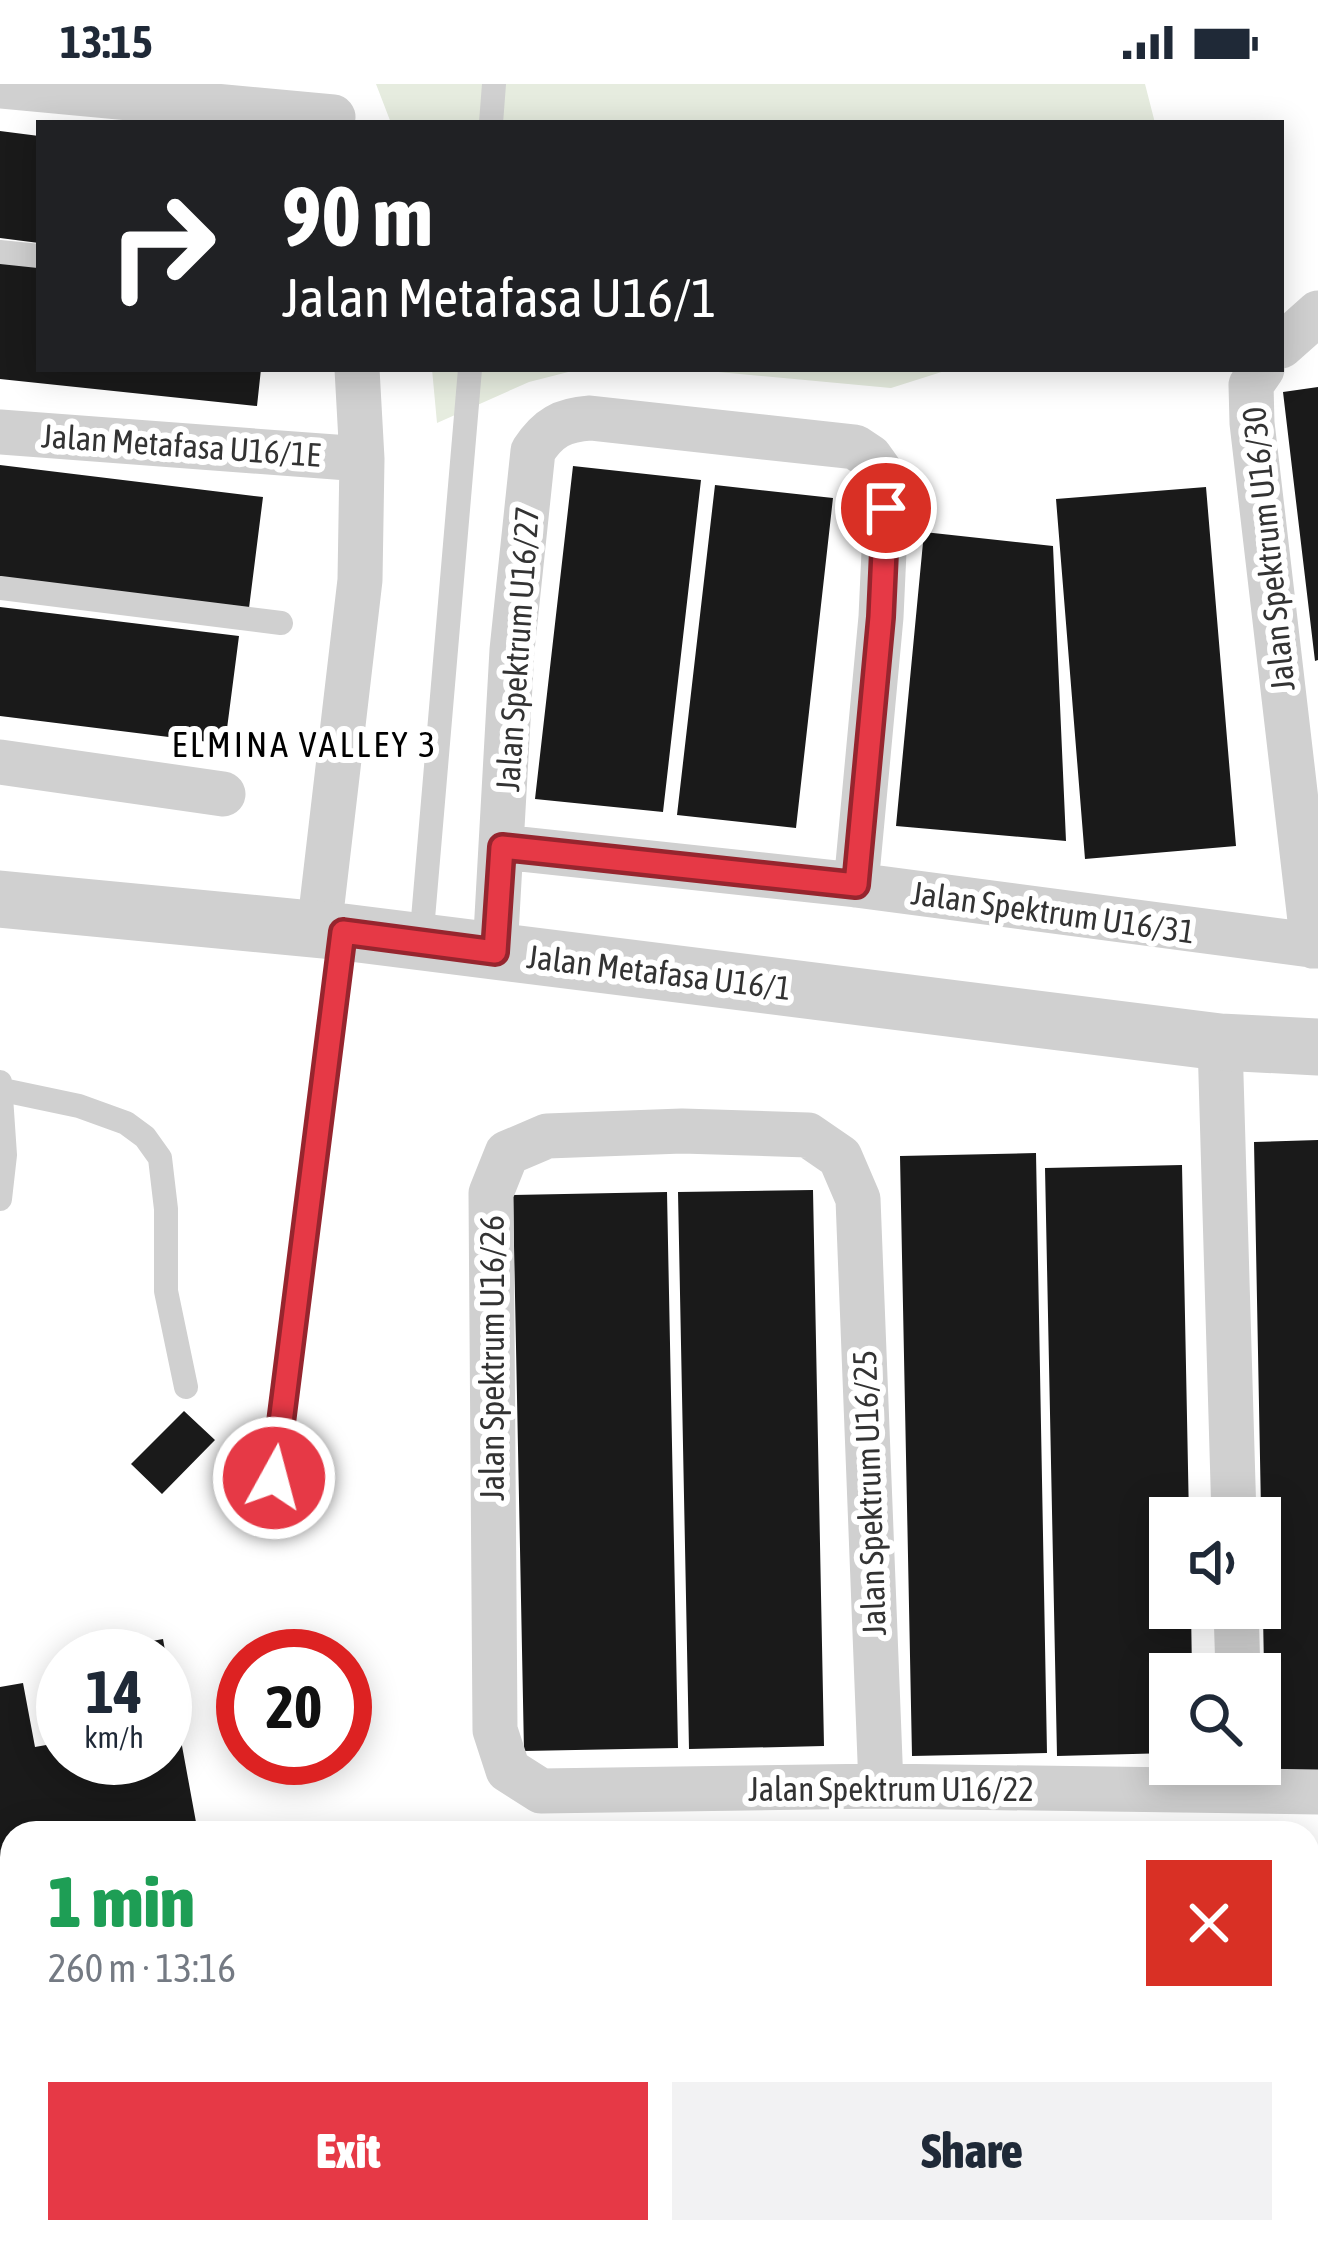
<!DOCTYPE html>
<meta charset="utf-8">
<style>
:root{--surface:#fff;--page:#f2f2f3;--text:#1f2937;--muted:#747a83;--accent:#e63946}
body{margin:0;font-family:"Asap Condensed",sans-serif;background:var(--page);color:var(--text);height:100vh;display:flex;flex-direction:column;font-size:45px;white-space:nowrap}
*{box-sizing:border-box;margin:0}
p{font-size:39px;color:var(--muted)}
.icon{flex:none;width:66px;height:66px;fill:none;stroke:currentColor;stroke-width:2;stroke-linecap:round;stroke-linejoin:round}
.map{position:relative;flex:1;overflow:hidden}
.side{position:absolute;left:0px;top:1737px;width:1320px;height:423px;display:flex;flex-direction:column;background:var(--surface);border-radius:36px 36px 0 0;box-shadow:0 6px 30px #0003}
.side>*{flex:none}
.banner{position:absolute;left:36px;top:36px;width:1248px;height:252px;border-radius:0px;box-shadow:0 6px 30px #0003;background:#202124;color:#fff;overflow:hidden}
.fabs{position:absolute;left:1149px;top:1413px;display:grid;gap:24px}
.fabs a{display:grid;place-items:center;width:132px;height:132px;border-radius:0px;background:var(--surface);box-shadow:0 6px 30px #0003;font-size:60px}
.speed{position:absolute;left:36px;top:1545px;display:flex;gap:24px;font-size:60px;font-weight:700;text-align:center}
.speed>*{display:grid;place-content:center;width:156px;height:156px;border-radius:50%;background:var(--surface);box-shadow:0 6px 30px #0003;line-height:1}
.speed small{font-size:30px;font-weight:400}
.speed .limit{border:18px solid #d22;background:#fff;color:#111}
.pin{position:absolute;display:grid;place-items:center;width:102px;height:102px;color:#fff;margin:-51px;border:6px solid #fff;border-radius:50%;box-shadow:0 3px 12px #0007}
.me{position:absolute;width:132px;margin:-66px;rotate:7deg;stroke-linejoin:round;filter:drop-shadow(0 0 9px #0008)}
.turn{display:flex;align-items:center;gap:42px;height:252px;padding:0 48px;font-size:54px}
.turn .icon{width:156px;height:156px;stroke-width:2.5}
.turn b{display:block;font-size:84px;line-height:102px}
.round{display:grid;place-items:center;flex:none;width:126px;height:126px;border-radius:0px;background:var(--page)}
.summary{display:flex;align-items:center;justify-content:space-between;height:204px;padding:0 48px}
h1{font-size:72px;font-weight:800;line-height:90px;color:#1e9e55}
.primary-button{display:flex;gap:24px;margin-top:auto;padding:24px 48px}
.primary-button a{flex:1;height:138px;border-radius:0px;background:var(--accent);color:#fff;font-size:48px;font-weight:800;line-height:138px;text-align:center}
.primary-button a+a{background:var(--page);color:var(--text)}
.status{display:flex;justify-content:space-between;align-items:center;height:84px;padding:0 60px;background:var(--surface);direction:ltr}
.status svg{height:33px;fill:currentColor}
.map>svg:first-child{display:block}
</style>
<div class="status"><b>13:15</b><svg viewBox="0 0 49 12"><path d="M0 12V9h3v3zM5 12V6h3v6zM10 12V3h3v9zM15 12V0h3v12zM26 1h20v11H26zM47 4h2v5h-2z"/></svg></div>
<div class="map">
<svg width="1318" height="2159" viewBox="0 0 1318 2159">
<rect width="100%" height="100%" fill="#fff"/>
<path fill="#e6ecdf" d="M 376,0 L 1145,0 L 1155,39 L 391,39 Z
M 432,285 L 580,285 L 529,298 L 437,339 Z
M 686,285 L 951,285 L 891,304 Z"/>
<path fill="#1a1a1a" d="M 0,47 L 39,52 L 39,159 L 0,154 Z
M 0,173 L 39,177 L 39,285 L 261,285 L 257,322 L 0,295 Z
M 1318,303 L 1318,576 L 1315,577 L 1283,308 Z
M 0,381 L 263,413 L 249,524 L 0,493 Z
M 573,382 L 701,396 L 663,728 L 535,715 Z
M 715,401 L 833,414 L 796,744 L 677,731 Z
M 1206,403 L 1236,762 L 1085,775 L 1056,415 Z
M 924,448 L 1053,462 L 1066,757 L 896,742 Z
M 0,523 L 239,552 L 225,660 L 0,632 Z
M 1318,1056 L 1318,1688 L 1266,1689 L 1254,1058 Z
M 1036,1069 L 1047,1669 L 912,1672 L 900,1072 Z
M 1182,1081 L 1189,1434 L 1170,1434 L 1170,1524 L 1191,1524 L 1192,1590 L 1170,1590 L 1170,1669 L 1057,1672 L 1045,1084 Z
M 813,1106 L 824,1662 L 689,1665 L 678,1108 Z
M 667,1108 L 678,1664 L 524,1667 L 513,1111 Z
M 184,1327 L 215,1356 L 162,1410 L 131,1380 Z
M 163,1555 L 166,1572 L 82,1572 L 82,1570 Z
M 165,1580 L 167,1580 L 198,1749 L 12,1749 L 12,1811 L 0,1813 L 0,1603 L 23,1599 L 35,1663 L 63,1658 L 63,1674 L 165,1674 Z
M 1308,1812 L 1318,1812 L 1318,1958 L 1308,1959 Z
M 12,1900 L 12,2084 L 0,2088 L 0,1904 Z
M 1308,2049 L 1318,2049 L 1318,2159 L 1003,2159 L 1003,2148 L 1308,2148 Z
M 137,2148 L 457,2148 L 461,2159 L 103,2159 Z
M 549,2148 L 918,2148 L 918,2159 L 549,2159 Z"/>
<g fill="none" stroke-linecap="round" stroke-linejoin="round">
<path stroke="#d0d0d0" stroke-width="24" d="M 491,39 L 494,0
M 0,168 L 39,172
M 0,504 L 281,539
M 421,858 L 470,285
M 0,998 L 5,1071 L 0,1115
M 3,1006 L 79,1022 L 126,1039 L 145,1053 L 160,1074 L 166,1125 L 166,1207 L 186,1303
M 269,1439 L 343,848"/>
<path stroke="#d0d0d0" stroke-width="45" d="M 0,2 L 333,33
M 1281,262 L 1318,229
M 1262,285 L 1251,301 L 1252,339 L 1313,862
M 0,348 L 362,375
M 0,678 L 223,710
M 502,763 L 856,801 L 1318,862
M 319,846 L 360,496 L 362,375 L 357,285
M 495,868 L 512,566 L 533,367 C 548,344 562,336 590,334 L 855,363 L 870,373 L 880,387 L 886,424 L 881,533 L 856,801
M 1220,958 L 1234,1434
M 1236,1524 L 1238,1590
M 881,1702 L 858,1115 L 840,1073 L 808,1051 L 682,1047 L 547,1052 L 507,1069 L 491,1109 L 495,1646 L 508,1686 L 541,1707 L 881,1702 L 1318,1708
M 1308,2011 L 1318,2011
M 954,2148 L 954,2159
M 0,2149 L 12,2145"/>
<path stroke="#d0d0d0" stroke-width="57" d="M 0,815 L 343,848 L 1220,958 L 1318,963"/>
</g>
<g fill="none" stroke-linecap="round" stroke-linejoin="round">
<defs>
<path id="route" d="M 274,1394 L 343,848 L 495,868 L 502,763 L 856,801 L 881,533 L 886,424"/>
</defs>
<use href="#route" stroke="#96252e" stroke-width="30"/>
<use href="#route" stroke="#e63946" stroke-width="21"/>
</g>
<g text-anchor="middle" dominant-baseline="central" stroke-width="12" stroke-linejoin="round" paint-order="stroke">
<g font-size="33" fill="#333" stroke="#fff">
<text transform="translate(181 361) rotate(4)">Jalan Metafasa U16/1E</text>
<text transform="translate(1268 465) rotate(-96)">Jalan Spektrum U16/30</text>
<text transform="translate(517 565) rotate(-86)">Jalan Spektrum U16/27</text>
<text transform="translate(1053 828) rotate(8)">Jalan Spektrum U16/31</text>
<text transform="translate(659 888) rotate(7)">Jalan Metafasa U16/1</text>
<text transform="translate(492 1274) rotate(-90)">Jalan Spektrum U16/26</text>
<text transform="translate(869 1409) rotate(-92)">Jalan Spektrum U16/25</text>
<text x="891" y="1705">Jalan Spektrum U16/22</text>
</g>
<g font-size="36" letter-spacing="3" fill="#000" stroke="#fff">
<text x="305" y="660">ELMINA VALLEY 3</text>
</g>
</g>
</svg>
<div class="fabs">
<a><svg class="icon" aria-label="sound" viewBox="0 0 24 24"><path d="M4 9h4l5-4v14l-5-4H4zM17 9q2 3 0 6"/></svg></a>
<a><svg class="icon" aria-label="search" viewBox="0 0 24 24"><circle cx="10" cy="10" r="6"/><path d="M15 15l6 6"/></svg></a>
</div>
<div class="speed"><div>14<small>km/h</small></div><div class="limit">20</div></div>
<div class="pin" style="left:886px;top:424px;background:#d93025"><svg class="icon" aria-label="arrive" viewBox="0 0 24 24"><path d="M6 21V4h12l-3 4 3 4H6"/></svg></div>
<svg class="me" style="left:274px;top:1394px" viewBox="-20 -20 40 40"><circle r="17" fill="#e63946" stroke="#fff" stroke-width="3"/><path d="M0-11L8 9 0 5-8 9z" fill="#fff"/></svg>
<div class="banner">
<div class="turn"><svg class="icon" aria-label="right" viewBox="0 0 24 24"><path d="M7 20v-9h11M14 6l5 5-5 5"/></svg><div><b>90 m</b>Jalan Metafasa U16/1</div></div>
</div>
<section class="side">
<div class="summary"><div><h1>1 min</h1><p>260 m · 13:16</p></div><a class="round" style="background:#d93025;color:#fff"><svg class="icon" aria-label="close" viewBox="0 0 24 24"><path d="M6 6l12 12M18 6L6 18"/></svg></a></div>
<div class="primary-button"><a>Exit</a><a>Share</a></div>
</section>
</div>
